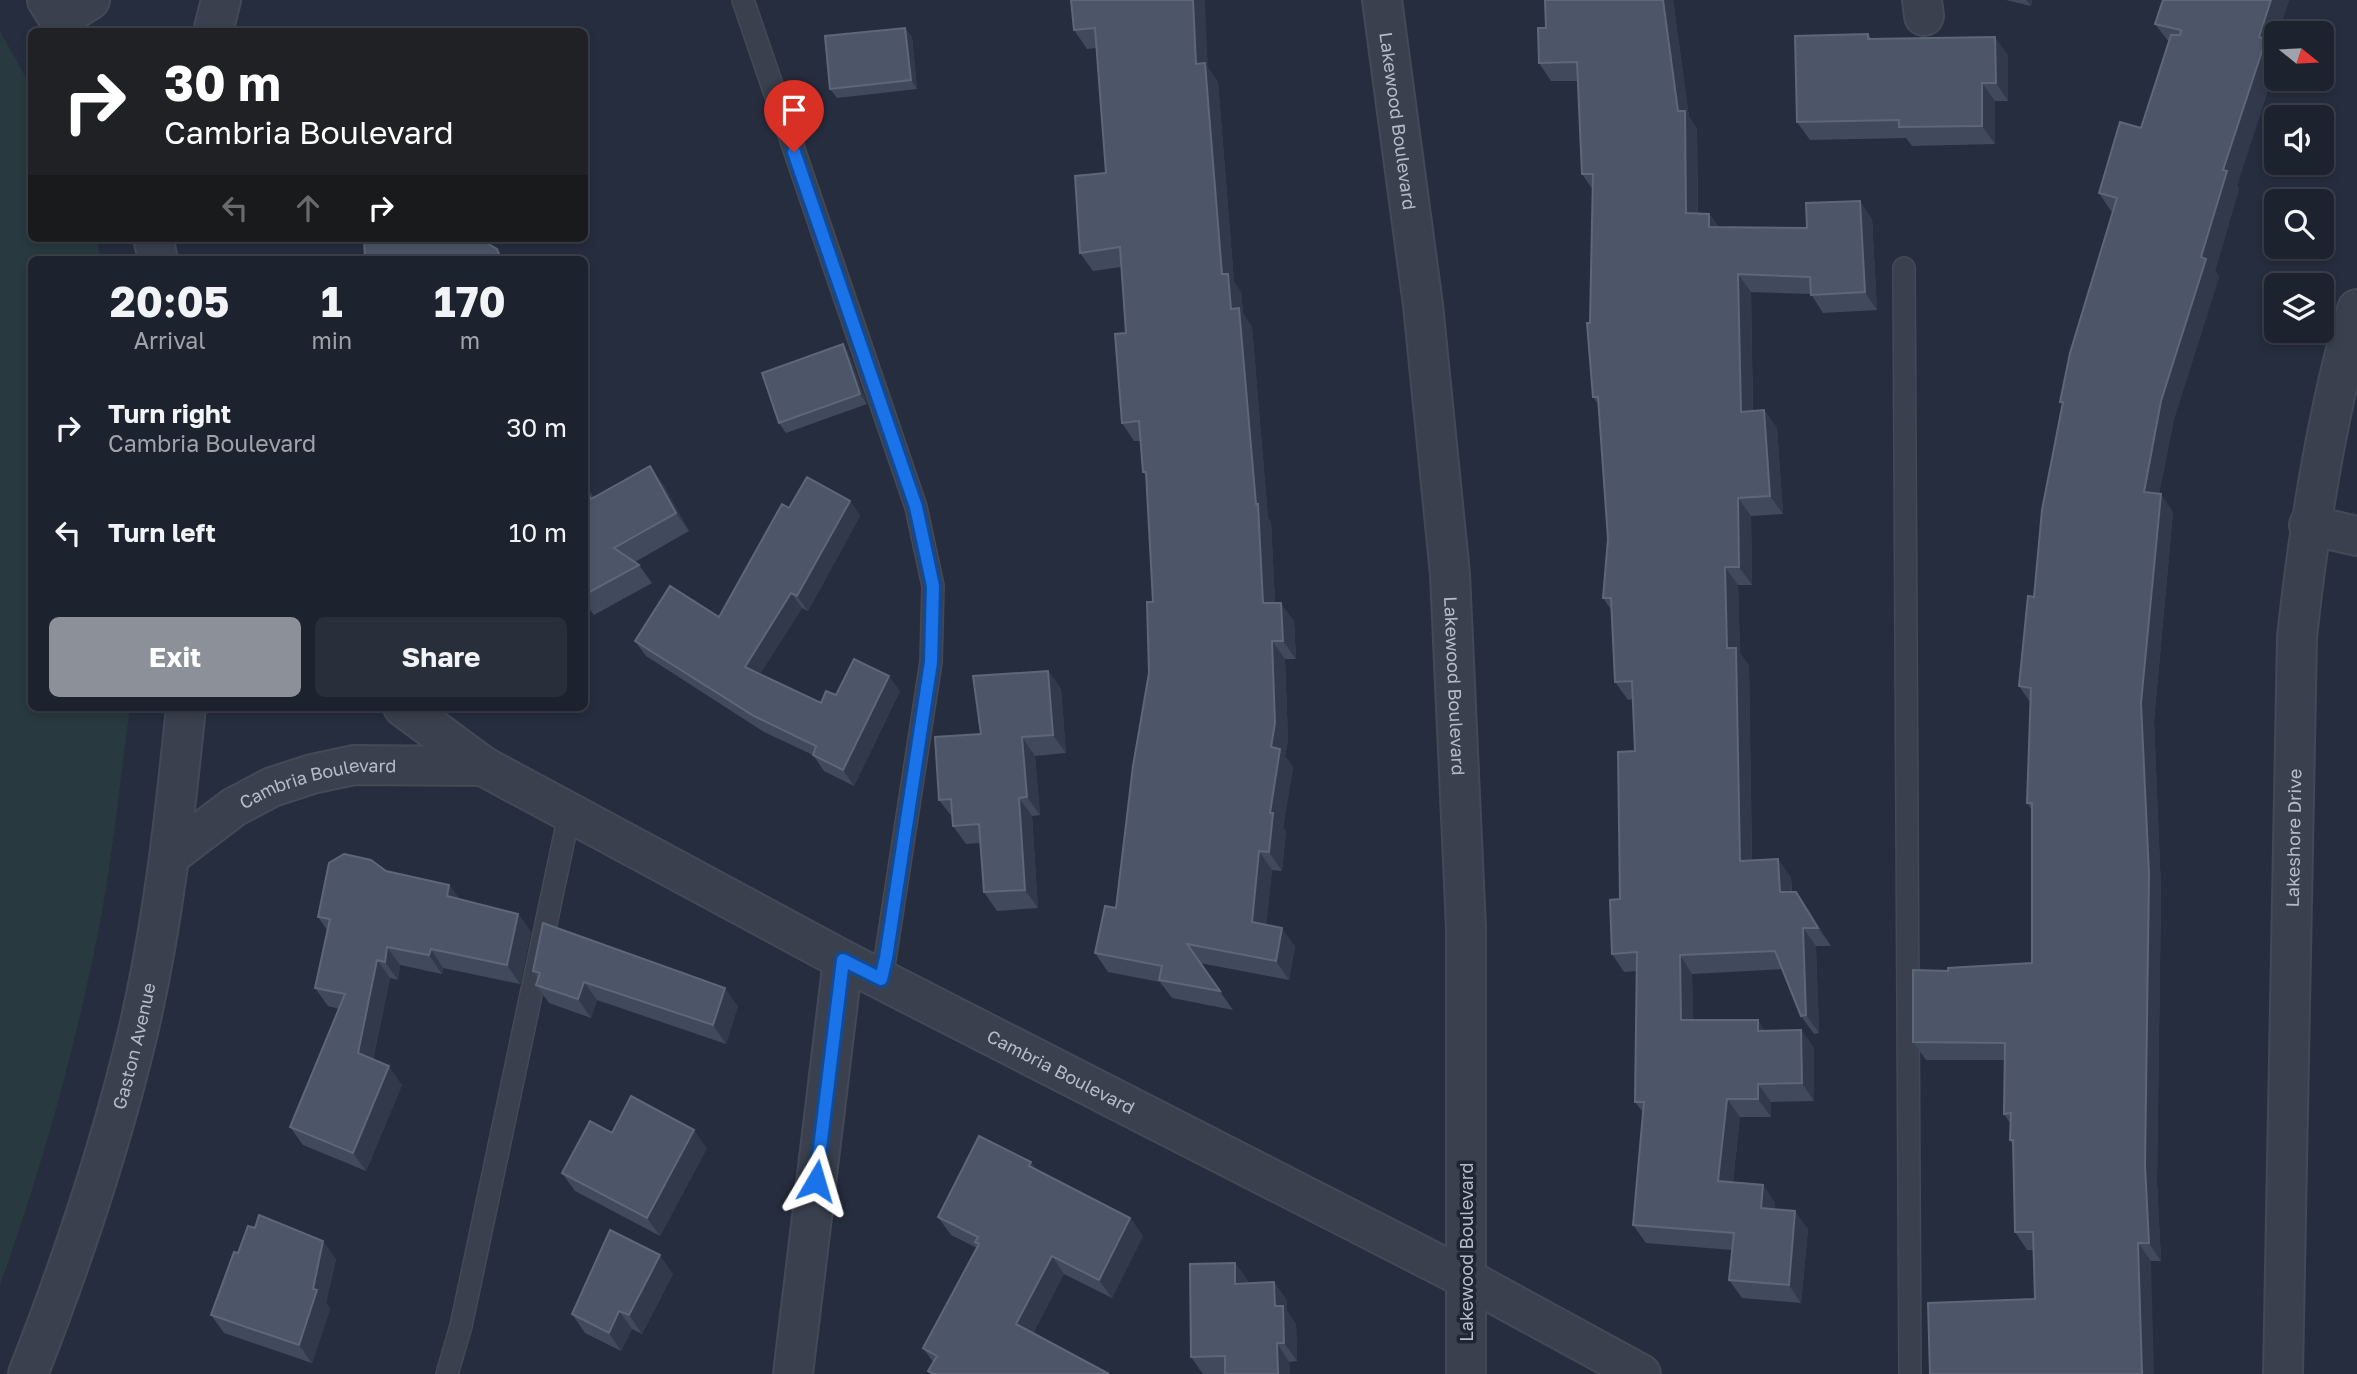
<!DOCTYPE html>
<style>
:root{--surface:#1c222e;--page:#292f3a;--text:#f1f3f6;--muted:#a0a4aa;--line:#3a3f4a;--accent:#8c9099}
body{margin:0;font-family:"Golos Text",sans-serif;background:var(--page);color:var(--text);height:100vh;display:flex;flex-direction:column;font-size:26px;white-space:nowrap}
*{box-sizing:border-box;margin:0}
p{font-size:23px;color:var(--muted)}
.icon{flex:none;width:38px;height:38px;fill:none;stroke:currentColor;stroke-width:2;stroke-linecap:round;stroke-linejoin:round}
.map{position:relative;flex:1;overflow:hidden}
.drawer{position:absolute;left:28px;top:256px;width:560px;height:455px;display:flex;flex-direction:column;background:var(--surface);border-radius:10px;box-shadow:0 4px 10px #0003,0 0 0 2px var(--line)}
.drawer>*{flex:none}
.banner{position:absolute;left:28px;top:28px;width:560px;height:214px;border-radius:10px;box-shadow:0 4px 10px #0003,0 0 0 2px var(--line);background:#202124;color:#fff;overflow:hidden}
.needle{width:46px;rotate:108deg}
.tools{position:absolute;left:2264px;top:21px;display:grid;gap:14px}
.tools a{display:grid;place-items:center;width:70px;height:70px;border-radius:10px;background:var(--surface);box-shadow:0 4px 10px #0003,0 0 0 2px var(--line);font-size:35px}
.pin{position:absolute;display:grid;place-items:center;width:60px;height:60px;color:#fff;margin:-72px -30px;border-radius:50% 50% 50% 0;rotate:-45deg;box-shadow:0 0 7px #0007}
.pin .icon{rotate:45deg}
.me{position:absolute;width:77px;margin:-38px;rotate:7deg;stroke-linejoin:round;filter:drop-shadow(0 0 5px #0008)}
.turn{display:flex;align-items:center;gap:24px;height:147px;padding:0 21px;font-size:32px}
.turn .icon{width:91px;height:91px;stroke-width:2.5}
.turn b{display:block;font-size:49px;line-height:60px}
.lanes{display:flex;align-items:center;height:66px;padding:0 21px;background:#0003;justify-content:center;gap:35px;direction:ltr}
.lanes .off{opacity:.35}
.eta{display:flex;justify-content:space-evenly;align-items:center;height:119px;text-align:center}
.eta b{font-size:42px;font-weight:700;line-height:49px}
.action{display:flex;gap:14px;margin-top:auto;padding:14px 21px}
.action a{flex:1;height:80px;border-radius:10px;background:var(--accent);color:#fff;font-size:28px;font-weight:700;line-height:80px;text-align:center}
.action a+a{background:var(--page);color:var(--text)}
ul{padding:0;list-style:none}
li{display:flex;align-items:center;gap:21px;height:105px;padding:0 21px}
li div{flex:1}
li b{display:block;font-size:26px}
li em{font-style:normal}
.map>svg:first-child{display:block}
</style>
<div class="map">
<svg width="2357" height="1374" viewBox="0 0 2357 1374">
<rect width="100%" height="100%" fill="#262d3e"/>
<path fill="#283a3f" d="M 0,31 L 31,87 L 32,238 L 96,238 L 101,259 L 32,259 L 32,707 L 130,707 C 120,780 113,855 99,928 C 75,1049 42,1168 0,1285 Z"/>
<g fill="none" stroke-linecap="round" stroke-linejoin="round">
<defs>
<path id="service" d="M 743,0 L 916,507 L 933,586 L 931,662 L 882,979
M 1904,268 L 1910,1374
M 447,1374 L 461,1326 L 569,815"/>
<g id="minor">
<path id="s1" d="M 1382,0 L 1423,305 L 1450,574 L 1466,928 L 1466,1374"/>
<path d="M 1922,0 L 1924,16"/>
<path d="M 2309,525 L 2357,536"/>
<path d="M 403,707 L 483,766"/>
<path id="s2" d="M 171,855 L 234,807 L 272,787 L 312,774 L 354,765 L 483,766 L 843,960 L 1467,1279 L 1641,1374"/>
<path d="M 793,1374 L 843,960"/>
<path id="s3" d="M 2283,1374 L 2297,637 C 2309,526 2326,416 2357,309"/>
</g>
<g id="tertiary">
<path d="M 47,0 L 67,32"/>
<path d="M 60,19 L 90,0"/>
<path d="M 213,32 L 221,0"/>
<path d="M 153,238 L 158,259"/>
<path id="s4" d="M 28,1374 C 72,1262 110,1149 138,1032 C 163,925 175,816 186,707"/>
</g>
</defs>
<use href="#service" stroke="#434957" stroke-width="24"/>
<use href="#minor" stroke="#434957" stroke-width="42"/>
<use href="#tertiary" stroke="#434957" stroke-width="42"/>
<use href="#service" stroke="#3a404e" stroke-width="21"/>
<use href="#minor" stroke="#3a404e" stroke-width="38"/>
<use href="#tertiary" stroke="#3a404e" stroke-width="38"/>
</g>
<path fill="#414a5c" d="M 1071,0 L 1208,68 L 1218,82 L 1234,282 L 1241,292 L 1243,313 L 1252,327 L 1268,518 L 1271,522 L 1275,603 L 1294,621 L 1296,659 L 1285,659 L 1288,741 L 1285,756 L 1293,767 L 1283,827 L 1286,831 L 1282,871 L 1272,870 L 1266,924 L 1295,946 L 1289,980 L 1200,963 L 1233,1010 L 1172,998 L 1160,982 L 1108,972 L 1095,953 L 1116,908 L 1149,673 L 1153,602 L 1147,477 L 1143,472 L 1140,441 L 1134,441 L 1122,423 L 1126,333 L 1121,267 L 1093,271 L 1080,253 L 1106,173 L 1096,48 L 1087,49 L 1074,30 Z
M 1545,0 L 1673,0 L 1689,117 L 1697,129 L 1698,213 L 1709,214 L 1719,227 L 1807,228 L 1872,219 L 1877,310 L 1823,313 L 1811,294 L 1751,292 L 1753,411 L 1764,410 L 1777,428 L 1783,514 L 1751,516 L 1752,585 L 1738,585 L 1740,653 L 1749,666 L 1752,860 L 1791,877 L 1792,892 L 1796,892 L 1831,946 L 1816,946 L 1819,1033 L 1814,1034 L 1801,1016 L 1783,969 L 1692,974 L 1693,1020 L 1765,1031 L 1801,1030 L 1814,1048 L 1814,1101 L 1771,1102 L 1771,1117 L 1740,1117 L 1733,1182 L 1763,1185 L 1775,1203 L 1775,1209 L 1808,1229 L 1801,1303 L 1742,1298 L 1729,1280 L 1732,1250 L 1646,1243 L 1633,1225 L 1643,1112 L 1635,1102 L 1637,971 L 1624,972 L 1612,954 L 1620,899 L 1635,751 L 1633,699 L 1628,700 L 1615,682 L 1612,611 L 1603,598 L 1608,539 L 1598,404 L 1593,397 L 1590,323 L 1593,190 L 1582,174 L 1578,81 L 1551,81 L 1539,63 L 1546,28 Z
M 2006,0 L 2032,0 L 2031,6 Z
M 2289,0 L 2278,33 L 2277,33 L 2277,38 L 2273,49 L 2277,54 L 2277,62 L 2237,185 L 2239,189 L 2215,271 L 2219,277 L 2174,419 L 2159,494 L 2173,512 L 2154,721 L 2161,891 L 2157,1183 L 2161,1261 L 2151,1261 L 2035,1299 L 2034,1250 L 2027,1250 L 2015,1232 L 2013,1145 L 2010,1140 L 2010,1123 L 2004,1114 L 2005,1060 L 1926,1060 L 1913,1042 L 1948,971 L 2032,963 L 2032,810 L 2027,803 L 2030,702 L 2019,686 L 2063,405 L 2060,402 L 2113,211 L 2111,211 L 2099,193 L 2141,128 L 2169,42 L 2155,24 Z
M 905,28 L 912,37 L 917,89 L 837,98 L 830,89 Z
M 1868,34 L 1872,39 L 2008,55 L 2008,101 L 1995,101 L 1995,144 L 1912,146 L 1906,138 L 1810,140 L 1797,122 Z
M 843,344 L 849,354 L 867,404 L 786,433 L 779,423 Z
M 584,482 L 594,498 L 663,484 L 689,531 L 635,562 L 639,565 L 652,583 L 594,615 L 584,602 Z
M 850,501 L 860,516 L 808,611 L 802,608 L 760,674 L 821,703 L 836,695 L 900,691 L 854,786 L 824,771 L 813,755 L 764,732 L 646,656 L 635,641 L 719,617 L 789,508 Z
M 1048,671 L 1061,689 L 1066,753 L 1035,756 L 1040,815 L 1032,816 L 1038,908 L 997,911 L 984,892 L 980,843 L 966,844 L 953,826 L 953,818 L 939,800 L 981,734 Z
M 386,871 L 449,885 L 460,900 L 518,914 L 531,932 L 520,984 L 443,968 L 442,974 L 400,965 L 398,980 L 390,978 L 373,1060 L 402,1085 L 366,1171 L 303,1145 L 290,1127 L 339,1009 L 328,1006 L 315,988 L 327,930 L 318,917 Z
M 533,971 L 738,1006 L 726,1044 L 597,1000 L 591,1018 L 549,1003 L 536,985 L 538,979 Z
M 612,1133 L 707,1148 L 660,1236 L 575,1191 L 562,1173 Z
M 1037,1171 L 1130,1218 L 1143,1236 L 1112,1298 L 1064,1274 L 1033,1333 L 1109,1374 L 930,1374 L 928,1371 L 933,1362 L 923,1348 L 977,1248 L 951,1235 L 938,1217 Z
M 238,1253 L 336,1259 L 326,1303 L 330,1309 L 312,1363 L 224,1333 L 211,1315 Z
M 1235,1263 L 1248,1281 L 1248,1283 L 1274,1282 L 1287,1301 L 1287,1311 L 1296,1324 L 1297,1361 L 1289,1362 L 1290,1374 L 1203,1374 L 1191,1357 Z
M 673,1274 L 642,1334 L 632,1329 L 621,1351 L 585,1333 L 572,1314 Z"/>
<path fill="#31394b" d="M 1193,0 L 1205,0 L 1208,68 L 1218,82 L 1234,282 L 1241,292 L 1243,313 L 1252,327 L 1268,518 L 1271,522 L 1276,621 L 1263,603 L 1256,504 L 1222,274 L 1196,64 Z
M 1663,0 L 1673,0 L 1689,117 L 1697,129 L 1698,231 L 1686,213 L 1678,111 Z
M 2026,0 L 2032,0 L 2031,6 Z
M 2271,0 L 2289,0 L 2278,33 L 2277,33 L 2277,38 L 2273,49 L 2277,54 L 2277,62 L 2237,185 L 2239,189 L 2215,271 L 2219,277 L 2174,419 L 2156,510 L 2144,492 L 2161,401 L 2201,257 L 2259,37 Z
M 905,28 L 912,37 L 917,89 L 911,80 Z
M 1995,37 L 2008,55 L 2008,101 L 1996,83 Z
M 1982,83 L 1995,101 L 1995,144 L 1982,126 Z
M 1860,201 L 1872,219 L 1877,310 L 1865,292 Z
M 1709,214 L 1722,232 L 1709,227 Z
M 1738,274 L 1751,292 L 1753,430 L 1741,412 Z
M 843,344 L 849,354 L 867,404 L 860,394 Z
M 1764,410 L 1777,428 L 1783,514 L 1770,496 Z
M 650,466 L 663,484 L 689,531 L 676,513 Z
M 584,482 L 604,517 L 591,499 L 584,486 Z
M 2161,494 L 2173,512 L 2154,721 L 2161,891 L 2157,1183 L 2161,1261 L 2149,1243 L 2145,1165 L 2141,703 Z
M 1738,498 L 1751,516 L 1752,585 L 1739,567 Z
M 850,501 L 860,516 L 808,611 L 797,596 Z
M 1725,567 L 1738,585 L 1740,653 L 1749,666 L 1752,879 L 1740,861 L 1727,648 Z
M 791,593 L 802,608 L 755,682 L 745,667 Z
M 1281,603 L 1294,621 L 1296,659 L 1283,641 Z
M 1272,641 L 1285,659 L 1288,741 L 1285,756 L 1293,767 L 1283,827 L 1286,831 L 1282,871 L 1269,852 Z
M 1048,671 L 1061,689 L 1066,753 L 1053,735 Z
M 889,676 L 900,691 L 854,786 L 843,770 Z
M 1022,737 L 1035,756 L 1040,815 L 1027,797 Z
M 1019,798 L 1032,816 L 1038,908 L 1025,890 Z
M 1259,851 L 1272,870 L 1265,940 L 1252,922 Z
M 1778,859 L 1791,877 L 1792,911 L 1780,892 Z
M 449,885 L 462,903 L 447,896 Z
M 1796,892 L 1809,910 L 1831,946 L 1818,928 Z
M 518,914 L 531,932 L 520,984 L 507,965 Z
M 1282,928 L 1295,946 L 1289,980 L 1276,961 Z
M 1803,928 L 1816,946 L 1819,1033 L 1806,1015 Z
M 387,947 L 400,965 L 398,980 L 385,962 Z
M 431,949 L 443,968 L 442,974 L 429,955 Z
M 1680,955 L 1692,974 L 1694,1038 L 1681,1020 Z
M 377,960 L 390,978 L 370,1072 L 358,1053 Z
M 584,982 L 597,1000 L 591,1018 L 578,999 Z
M 725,988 L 738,1006 L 726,1044 L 713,1025 Z
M 1758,1020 L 1770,1038 L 1758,1031 Z
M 1801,1030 L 1814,1048 L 1814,1101 L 1802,1083 Z
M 389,1066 L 402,1085 L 366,1171 L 353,1153 Z
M 1758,1084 L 1771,1102 L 1771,1117 L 1758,1099 Z
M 1727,1099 L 1740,1117 L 1731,1199 L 1718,1181 Z
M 694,1130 L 707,1148 L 660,1236 L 647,1218 Z
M 1031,1162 L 1044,1180 L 1029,1166 Z
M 1763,1185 L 1775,1203 L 1774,1226 L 1761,1208 Z
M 1795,1211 L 1808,1229 L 1801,1303 L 1789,1285 Z
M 1130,1218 L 1143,1236 L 1112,1298 L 1099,1280 Z
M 323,1241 L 336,1259 L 326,1303 L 330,1309 L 312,1363 L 299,1345 Z
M 2138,1243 L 2151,1261 L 2154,1374 L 2142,1374 Z
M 660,1255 L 673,1274 L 642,1334 L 629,1315 Z
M 1052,1256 L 1064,1274 L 1029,1342 L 1016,1324 Z
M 1235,1263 L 1248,1281 L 1248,1302 L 1235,1284 Z
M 1274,1282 L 1287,1301 L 1287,1311 L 1296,1324 L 1297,1361 L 1284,1343 L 1275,1306 Z
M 619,1311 L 632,1329 L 621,1351 L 609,1333 Z
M 1277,1343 L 1289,1362 L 1290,1374 L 1278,1374 Z"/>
<path fill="#4d5668" stroke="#5e6677" stroke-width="2" d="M 1071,0 L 1193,0 L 1196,64 L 1205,63 L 1222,274 L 1228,274 L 1231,309 L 1239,308 L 1256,504 L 1258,504 L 1263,603 L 1281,603 L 1283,641 L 1272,641 L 1275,723 L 1271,747 L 1280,749 L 1270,813 L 1273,813 L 1269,852 L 1259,851 L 1252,922 L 1282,928 L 1276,961 L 1187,944 L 1220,991 L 1159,980 L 1162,966 L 1095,953 L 1105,906 L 1116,908 L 1133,766 L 1149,673 L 1147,602 L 1153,602 L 1146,472 L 1143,472 L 1139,421 L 1122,423 L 1115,334 L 1126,333 L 1120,247 L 1080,253 L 1075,176 L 1106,173 L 1095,28 L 1074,30 Z
M 1545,0 L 1663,0 L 1678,111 L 1685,111 L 1686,213 L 1709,214 L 1709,227 L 1807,228 L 1806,203 L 1860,201 L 1865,292 L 1811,295 L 1810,277 L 1738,274 L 1741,412 L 1764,410 L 1770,496 L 1738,498 L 1739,567 L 1725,567 L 1727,648 L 1736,648 L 1740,861 L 1778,859 L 1780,892 L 1796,892 L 1818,928 L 1803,928 L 1806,1015 L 1801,1016 L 1775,951 L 1680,955 L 1681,1020 L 1758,1020 L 1758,1031 L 1801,1030 L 1802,1083 L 1758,1084 L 1758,1099 L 1727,1099 L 1718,1181 L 1763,1185 L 1761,1208 L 1795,1211 L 1789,1285 L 1729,1280 L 1734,1233 L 1633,1225 L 1644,1102 L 1635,1102 L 1637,952 L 1612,954 L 1610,900 L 1620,899 L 1618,752 L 1635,751 L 1632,681 L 1615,682 L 1611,598 L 1603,598 L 1608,539 L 1598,397 L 1593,397 L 1587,323 L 1590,323 L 1593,174 L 1582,174 L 1577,62 L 1539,63 L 1538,28 L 1546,28 Z
M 2163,0 L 2271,0 L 2259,37 L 2266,39 L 2223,170 L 2227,171 L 2201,257 L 2206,259 L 2161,401 L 2144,492 L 2161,494 L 2141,703 L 2149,874 L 2145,1165 L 2149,1243 L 2138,1243 L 2142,1374 L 1930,1374 L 1928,1303 L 2035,1299 L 2033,1232 L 2015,1232 L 2013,1140 L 2010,1140 L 2011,1113 L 2004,1114 L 2005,1043 L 1913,1042 L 1913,970 L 1948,971 L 1948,968 L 2032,963 L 2032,803 L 2027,803 L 2031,688 L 2019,686 L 2028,596 L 2034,597 L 2042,510 L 2063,402 L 2060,402 L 2070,353 L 2117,198 L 2099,193 L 2120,122 L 2141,128 L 2171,35 L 2180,35 L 2181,30 L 2155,24 Z
M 905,28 L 911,80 L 830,89 L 825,36 Z
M 1868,34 L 1868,39 L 1995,37 L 1996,83 L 1982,83 L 1982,126 L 1899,127 L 1899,120 L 1797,122 L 1795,36 Z
M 364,238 L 478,238 L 497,249 L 501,259 L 365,259 Z
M 843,344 L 860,394 L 779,423 L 762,373 Z
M 650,466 L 676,513 L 614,548 L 639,565 L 584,595 L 584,486 L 591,499 Z
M 807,477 L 850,501 L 797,596 L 791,593 L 745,667 L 821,703 L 826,691 L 836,695 L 854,659 L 889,676 L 843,770 L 813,755 L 816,746 L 754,716 L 635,641 L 670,586 L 719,617 L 782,504 L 789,508 Z
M 1048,671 L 1053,735 L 1022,737 L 1027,797 L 1019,798 L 1025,890 L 984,892 L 979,824 L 953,826 L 951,799 L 939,800 L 935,737 L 981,734 L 973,676 Z
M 344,854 L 371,860 L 386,871 L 449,885 L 447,896 L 518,914 L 507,965 L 431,949 L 429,955 L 387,947 L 385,962 L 377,960 L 358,1053 L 389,1066 L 353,1153 L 290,1127 L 345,994 L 315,988 L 330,919 L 318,917 L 329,863 Z
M 543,923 L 725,988 L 713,1025 L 584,982 L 578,999 L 536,985 L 540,973 L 533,971 Z
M 631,1096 L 694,1130 L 647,1218 L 562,1173 L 590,1121 L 612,1133 Z
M 979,1136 L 1031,1162 L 1029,1166 L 1130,1218 L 1099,1280 L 1052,1256 L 1016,1324 L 1109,1374 L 934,1374 L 928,1371 L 937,1356 L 923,1348 L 979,1244 L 975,1242 L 978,1237 L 938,1217 Z
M 259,1215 L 323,1241 L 313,1289 L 317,1290 L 299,1345 L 211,1315 L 234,1252 L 238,1253 L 248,1226 L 255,1228 Z
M 610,1230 L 660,1255 L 629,1315 L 619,1311 L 609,1333 L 572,1314 Z
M 1235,1263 L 1235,1284 L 1274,1282 L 1275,1306 L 1283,1306 L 1284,1343 L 1277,1343 L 1278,1374 L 1225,1374 L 1225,1356 L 1191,1357 L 1190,1264 Z"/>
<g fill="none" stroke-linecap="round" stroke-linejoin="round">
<defs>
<path id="route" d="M 794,152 L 916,507 L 933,586 L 931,662 L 886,958 L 881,979 L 843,960 L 816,1181"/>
</defs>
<use href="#route" stroke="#114b97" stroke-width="18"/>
<use href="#route" stroke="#1a73e8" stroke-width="12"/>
</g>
<g text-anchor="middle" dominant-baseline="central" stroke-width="7" stroke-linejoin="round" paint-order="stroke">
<g font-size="18" fill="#b6bbc9" stroke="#1f2533">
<text stroke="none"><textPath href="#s1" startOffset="122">Lakewood Boulevard</textPath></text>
<text stroke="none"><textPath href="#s1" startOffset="690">Lakewood Boulevard</textPath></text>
<text stroke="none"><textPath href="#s2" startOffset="168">Cambria Boulevard</textPath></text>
<text stroke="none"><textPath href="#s3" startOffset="536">Lakeshore Drive</textPath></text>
<text stroke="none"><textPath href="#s4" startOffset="345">Gaston Avenue</textPath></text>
<text stroke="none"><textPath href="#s2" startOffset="990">Cambria Boulevard</textPath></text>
<text transform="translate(1466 1252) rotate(-90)">Lakewood Boulevard</text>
</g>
</g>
</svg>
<div class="tools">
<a><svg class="needle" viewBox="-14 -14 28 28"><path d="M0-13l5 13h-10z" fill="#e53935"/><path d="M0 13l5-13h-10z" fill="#a0a4aa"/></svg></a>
<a><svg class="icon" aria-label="sound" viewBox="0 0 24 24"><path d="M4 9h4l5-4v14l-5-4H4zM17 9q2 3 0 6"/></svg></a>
<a><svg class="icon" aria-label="search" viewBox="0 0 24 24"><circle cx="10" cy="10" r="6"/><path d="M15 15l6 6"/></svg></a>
<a><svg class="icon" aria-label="layers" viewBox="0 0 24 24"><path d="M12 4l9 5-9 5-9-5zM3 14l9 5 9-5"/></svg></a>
</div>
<div class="pin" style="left:794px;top:152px;background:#d93025"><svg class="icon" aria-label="arrive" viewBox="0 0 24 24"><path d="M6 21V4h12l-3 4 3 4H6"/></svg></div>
<svg class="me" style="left:816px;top:1181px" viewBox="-20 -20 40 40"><path d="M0-17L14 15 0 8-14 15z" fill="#1a73e8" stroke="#fff" stroke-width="4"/></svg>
<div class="banner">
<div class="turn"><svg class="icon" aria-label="right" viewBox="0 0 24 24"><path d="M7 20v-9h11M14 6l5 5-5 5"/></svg><div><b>30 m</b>Cambria Boulevard</div></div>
<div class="lanes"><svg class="icon off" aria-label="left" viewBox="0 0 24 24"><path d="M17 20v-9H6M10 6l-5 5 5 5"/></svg><svg class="icon off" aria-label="ahead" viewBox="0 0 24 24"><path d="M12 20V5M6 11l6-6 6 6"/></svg><svg class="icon" aria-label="right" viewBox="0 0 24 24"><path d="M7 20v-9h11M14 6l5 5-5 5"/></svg></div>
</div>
<section class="drawer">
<div class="eta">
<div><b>20:05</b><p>Arrival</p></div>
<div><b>1</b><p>min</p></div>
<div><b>170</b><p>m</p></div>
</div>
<ul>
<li><svg class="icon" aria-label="right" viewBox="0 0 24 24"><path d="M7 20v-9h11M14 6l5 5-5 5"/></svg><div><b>Turn right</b><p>Cambria Boulevard</p></div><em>30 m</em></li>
<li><svg class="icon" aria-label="left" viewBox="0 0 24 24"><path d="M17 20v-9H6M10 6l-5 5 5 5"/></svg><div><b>Turn left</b></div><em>10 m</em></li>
</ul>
<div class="action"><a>Exit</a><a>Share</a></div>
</section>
</div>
